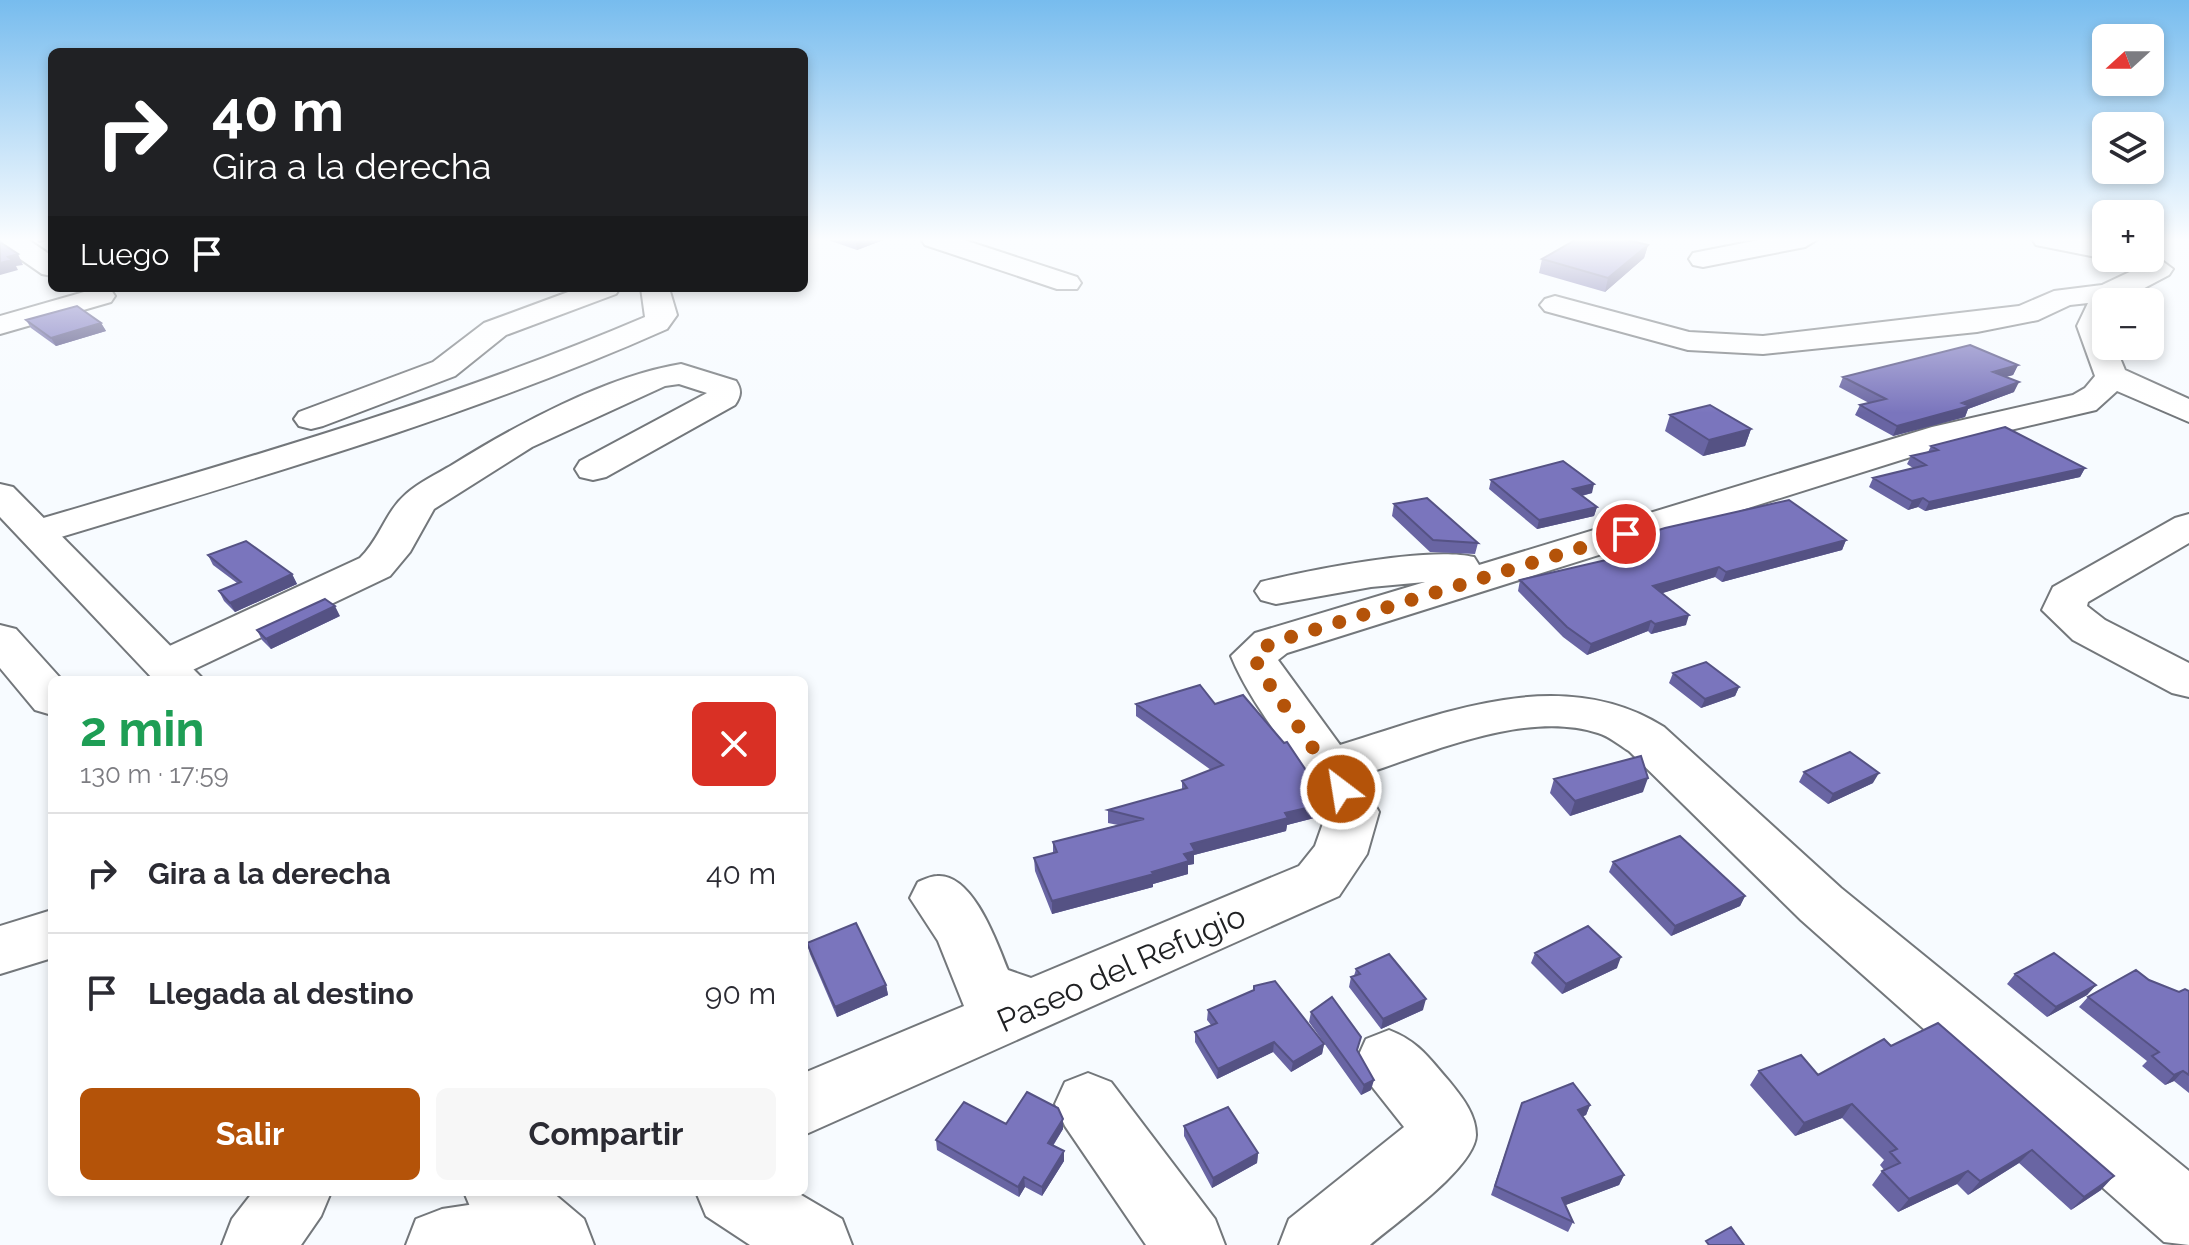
<!DOCTYPE html>
<html lang="es">
<meta charset="utf-8">
<style>
:root{--surface:#fff;--page:#f7f7f7;--text:#2b2b33;--muted:#7c7c81;--line:#e1e1e2;--accent:#b45309}
body{margin:0;font-family:Raleway,sans-serif;background:var(--page);color:var(--text);height:100vh;display:flex;flex-direction:column;font-size:30px;white-space:nowrap}
*{box-sizing:border-box;margin:0}
p{font-size:26px;color:var(--muted)}
.icon{flex:none;width:44px;height:44px;fill:none;stroke:currentColor;stroke-width:2;stroke-linecap:round;stroke-linejoin:round}
.map{position:relative;flex:1;overflow:hidden}
.side{position:absolute;left:48px;top:676px;width:760px;height:520px;display:flex;flex-direction:column;background:var(--surface);border-radius:12px;box-shadow:0 4px 12px #0003}
.side>*{flex:none}
.guide{position:absolute;left:48px;top:48px;width:760px;height:244px;border-radius:12px;box-shadow:0 4px 12px #0003;background:#202124;color:#fff;overflow:hidden}
.needle{width:52px;rotate:249deg}
.fabs{position:absolute;left:2092px;top:24px;display:grid;gap:16px}
.fabs a{display:grid;place-items:center;width:72px;height:72px;border-radius:12px;background:var(--surface);box-shadow:0 4px 12px #0003;font-size:40px}
.pin{position:absolute;display:grid;place-items:center;width:68px;height:68px;color:#fff;margin:-34px;border:4px solid #fff;border-radius:50%;box-shadow:0 2px 8px #0007}
.me{position:absolute;width:88px;margin:-44px;rotate:329deg;stroke-linejoin:round;filter:drop-shadow(0 0 6px #0008)}
.turn{display:flex;align-items:center;gap:28px;height:168px;padding:0 32px;font-size:36px}
.turn .icon{width:104px;height:104px;stroke-width:2.5}
.turn b{display:block;font-size:56px;line-height:68px}
.then{display:flex;align-items:center;height:76px;padding:0 32px;background:#0003;gap:16px;font-size:30px}
.round{display:grid;place-items:center;flex:none;width:84px;height:84px;border-radius:12px;background:var(--page)}
.headline{display:flex;align-items:center;justify-content:space-between;height:136px;padding:0 32px}
h1{font-size:48px;font-weight:700;line-height:60px;color:#1e9e55}
.primary-button{display:flex;gap:16px;margin-top:auto;padding:16px 32px}
.primary-button a{flex:1;height:92px;border-radius:12px;background:var(--accent);color:#fff;font-size:32px;font-weight:700;line-height:92px;text-align:center}
.primary-button a+a{background:var(--page);color:var(--text)}
ul{padding:0;list-style:none}
li{display:flex;align-items:center;gap:24px;height:120px;padding:0 32px;border-top:2px solid var(--line)}
li div{flex:1}
li b{display:block;font-size:30px}
li em{font-style:normal}
.map>svg:first-child{display:block}
</style>
<div class="map">
<svg width="2189" height="1245" viewBox="0 0 2189 1245">
<rect width="100%" height="100%" fill="#f7fbff"/>
<g fill="none" stroke-linecap="round" stroke-linejoin="round">
<defs>
<path id="minor" d="M 0,239 L 27,239 L 52,256 L 52,276 L 42,274 L 3,247 Z
M 921,239 L 961,239 L 1077,277 L 1081,283 L 1077,289 L 1057,289 L 925,245 Z
M 1764,239 L 1818,239 L 1805,247 L 1703,267 L 1693,265 L 1689,259 L 1693,253 Z
M 2032,239 L 2086,239 L 2106,243 L 2106,258 L 2110,258 L 2106,259 L 2036,245 Z
M 2150,252 L 2173,269 L 2169,275 L 2118,302 L 2106,302 L 2106,346 L 2115,346 L 2125,370 L 2189,399 L 2189,422 L 2117,391 L 2096,410 L 1955,443 L 1287,653 L 1278,660 L 1340,745 C 1444,713 1562,663 1664,727 L 1841,888 L 2189,1171 L 2189,1245 L 2164,1242 L 1801,920 L 1629,751 C 1619,745 1609,736 1598,733 C 1526,709 1427,754 1359,776 L 1379,812 L 1367,854 L 1339,896 L 804,1135 L 804,1073 L 964,1006 L 938,941 L 910,898 L 918,882 C 923,880 931,876 937,876 C 973,873 997,943 1008,970 L 1031,978 L 1299,866 L 1315,846 L 1327,812 C 1299,758 1254,712 1231,656 L 1255,633 L 1425,582 L 1371,587 L 1276,604 L 1261,600 L 1255,591 L 1261,582 C 1309,570 1429,546 1474,557 L 1479,565 L 1932,427 L 2073,395 L 2085,388 L 2095,376 L 2077,326 L 2088,303 L 2070,305 L 2038,320 L 1977,332 L 1763,354 L 1688,350 L 1545,311 L 1540,305 L 1545,299 L 1555,296 L 1689,332 L 1763,336 L 2019,306 L 2054,291 L 2102,285 L 2138,268 L 2126,258 L 2150,258 Z
M 98,288 L 111,290 L 115,296 L 111,302 L 0,334 L 0,316 Z
M 579,288 L 620,288 L 616,294 L 506,335 L 455,376 L 323,426 L 311,429 L 299,426 L 294,419 L 299,412 L 433,362 L 484,323 Z
M 641,288 L 669,288 L 677,315 L 667,329 C 467,418 259,477 51,540 L 37,544 L 23,540 L 17,532 L 23,524 C 233,462 443,403 645,317 Z
M 681,364 L 736,381 C 742,390 741,396 735,405 L 606,477 L 593,480 L 580,477 L 575,469 L 580,461 L 707,393 L 679,384 L 665,386 L 532,447 L 434,509 L 410,552 L 390,576 L 182,675 L 166,680 L 150,675 L 143,665 L 150,655 L 360,558 C 380,539 385,512 406,494 C 419,482 437,474 452,465 C 516,425 607,376 681,364 Z
M 2189,514 L 2189,543 L 2088,602 L 2087,606 L 2105,620 L 2189,663 L 2189,697 L 2172,693 L 2073,640 L 2042,610 L 2053,587 L 2175,518 Z
M 52,910 L 52,958 L 0,974 L 0,926 Z
M 1389,1030 C 1418,1041 1429,1058 1449,1081 C 1462,1097 1476,1114 1476,1135 C 1475,1168 1395,1223 1370,1245 L 1279,1245 L 1289,1219 L 1404,1127 L 1366,1079 L 1357,1059 L 1366,1039 Z
M 1088,1073 L 1111,1082 L 1215,1219 L 1225,1245 L 1146,1245 L 1065,1126 L 1055,1104 L 1065,1082 Z
M 253,1192 L 331,1192 L 321,1216 L 301,1245 L 222,1245 L 232,1219 Z
M 541,1194 L 566,1205 L 577,1230 L 571,1245 L 406,1245 L 416,1219 L 442,1209 Z"/>
<path id="major" d="M 0,484 L 13,487 L 204,680 L 154,680 L 0,517 Z
M 0,625 L 16,629 L 62,680 L 52,680 L 52,715 L 35,710 L 0,668 Z
M 464,1192 L 552,1192 L 584,1219 L 594,1245 L 505,1245 L 474,1216 Z
M 696,1192 L 796,1192 L 842,1219 L 852,1245 L 750,1245 L 706,1216 Z"/>
</defs>
<use href="#minor" stroke="#73777b" stroke-width="4"/>
<use href="#major" stroke="#73777b" stroke-width="4"/>
<use href="#minor" fill="#fff" fill-rule="evenodd"/>
<use href="#major" fill="#fff" fill-rule="evenodd"/>
</g>
<path fill="#6965a3" d="M 825,239 L 886,239 L 857,250 Z
M 1648,245 L 1644,258 L 1605,292 L 1539,273 L 1542,259 Z
M 26,320 L 101,323 L 106,331 L 56,346 L 31,328 Z
M 2018,365 L 2013,375 L 2005,377 L 2014,392 L 1968,409 L 1965,417 L 1893,436 L 1855,415 L 1860,405 L 1869,403 L 1839,387 L 1843,377 Z
M 1670,415 L 1751,429 L 1745,446 L 1703,456 L 1665,431 Z
M 1931,446 L 2085,468 L 2080,477 L 1925,511 L 1918,507 L 1908,510 L 1869,487 L 1873,478 L 1913,468 L 1907,464 L 1911,456 L 1928,452 Z
M 1491,480 L 1592,493 L 1582,496 L 1597,507 L 1594,516 L 1537,529 L 1489,489 Z
M 1394,504 L 1478,543 L 1475,554 L 1430,552 L 1392,516 Z
M 1846,540 L 1842,550 L 1722,582 L 1715,577 L 1662,593 L 1686,625 L 1651,634 L 1648,631 L 1587,655 L 1563,637 L 1518,591 L 1520,580 L 1619,557 L 1614,553 L 1617,543 Z
M 208,555 L 292,574 L 297,584 L 235,612 L 224,601 L 219,591 L 237,583 L 213,565 Z
M 340,616 L 271,649 L 262,640 L 257,630 Z
M 1673,673 L 1739,687 L 1735,696 L 1701,708 L 1669,683 Z
M 1136,704 L 1215,704 L 1324,812 L 1322,816 L 1287,825 L 1286,831 L 1194,855 L 1194,864 L 1188,865 L 1188,874 L 1153,884 L 1153,887 L 1052,914 L 1035,871 L 1034,858 L 1053,853 L 1053,842 L 1118,825 L 1108,823 L 1108,810 L 1182,790 L 1182,781 L 1211,770 L 1136,716 Z
M 1804,772 L 1873,783 L 1828,804 L 1799,782 Z
M 1554,779 L 1643,792 L 1570,816 L 1550,793 Z
M 1613,862 L 1745,896 L 1740,906 L 1671,936 L 1609,872 Z
M 807,943 L 886,985 L 888,995 L 837,1017 L 810,954 Z
M 1535,953 L 1617,968 L 1562,994 L 1531,963 Z
M 1356,969 L 1423,1010 L 1381,1029 L 1349,987 L 1351,977 L 1354,976 Z
M 2015,974 L 2096,985 L 2087,995 L 2047,1017 L 2007,984 Z
M 2149,980 L 2179,992 L 2189,991 L 2189,1093 L 2174,1081 L 2165,1085 L 2142,1066 L 2147,1061 L 2079,1007 L 2088,997 Z
M 1254,986 L 1324,1044 L 1322,1054 L 1291,1072 L 1273,1052 L 1217,1079 L 1195,1042 L 1195,1032 L 1211,1025 L 1207,1020 L 1208,1010 L 1254,991 Z
M 1311,1012 L 1361,1037 L 1357,1052 L 1371,1090 L 1361,1095 L 1309,1022 Z
M 1891,1046 L 2101,1190 L 2071,1210 L 2019,1163 L 1968,1195 L 1957,1184 L 1898,1212 L 1872,1185 L 1882,1171 L 1884,1170 L 1880,1165 L 1884,1160 L 1842,1118 L 1795,1136 L 1750,1085 L 1759,1071 L 1818,1075 Z
M 1522,1103 L 1590,1105 L 1586,1115 L 1583,1116 L 1624,1175 L 1619,1185 L 1565,1205 L 1573,1222 L 1568,1232 L 1491,1195 Z
M 1006,1124 L 1063,1129 L 1053,1146 L 1064,1151 L 1064,1161 L 1042,1196 L 1025,1187 L 1019,1197 L 937,1150 L 936,1140 Z
M 1184,1126 L 1258,1153 L 1257,1163 L 1212,1188 L 1184,1136 Z"/>
<path fill="#555284" d="M 36,239 L 52,239 L 52,240 L 39,243 Z
M 863,239 L 886,239 L 857,250 L 856,242 Z
M 1648,245 L 1644,258 L 1605,292 L 1608,278 Z
M 18,254 L 23,265 L 16,266 L 18,270 L 0,275 L 0,263 L 8,257 Z
M 101,323 L 106,331 L 56,346 L 51,338 Z
M 2018,365 L 2013,375 L 1988,382 L 1993,372 Z
M 2019,382 L 2014,392 L 1968,409 L 1965,417 L 1893,436 L 1897,426 Z
M 1751,429 L 1745,446 L 1703,456 L 1709,440 Z
M 2085,468 L 2080,477 L 1925,511 L 1929,502 Z
M 1594,484 L 1592,493 L 1571,498 L 1573,489 Z
M 1923,498 L 1918,507 L 1908,510 L 1912,501 Z
M 1597,507 L 1594,516 L 1537,529 L 1539,520 Z
M 1846,540 L 1842,550 L 1722,582 L 1726,572 Z
M 1719,567 L 1715,577 L 1650,597 L 1653,586 Z
M 292,574 L 297,584 L 235,612 L 230,603 Z
M 335,606 L 340,616 L 271,649 L 266,639 Z
M 1689,615 L 1686,625 L 1651,634 L 1655,624 Z
M 1651,621 L 1648,631 L 1587,655 L 1591,644 Z
M 1739,687 L 1735,696 L 1701,708 L 1705,699 Z
M 1879,773 L 1873,783 L 1828,804 L 1833,794 Z
M 1648,778 L 1643,792 L 1570,816 L 1575,801 Z
M 1326,800 L 1322,816 L 1287,825 L 1286,831 L 1194,855 L 1194,864 L 1188,865 L 1188,874 L 1153,884 L 1153,887 L 1052,914 L 1052,901 L 1152,872 L 1184,854 L 1191,844 Z
M 1745,896 L 1740,906 L 1671,936 L 1675,926 Z
M 1621,957 L 1617,968 L 1562,994 L 1566,984 Z
M 886,985 L 888,995 L 837,1017 L 835,1007 Z
M 2096,985 L 2087,995 L 2047,1017 L 2056,1007 Z
M 1426,999 L 1423,1010 L 1381,1029 L 1383,1019 Z
M 1274,1042 L 1273,1052 L 1217,1079 L 1218,1069 Z
M 1324,1044 L 1322,1054 L 1291,1072 L 1293,1062 Z
M 2183,1071 L 2174,1081 L 2165,1085 L 2174,1075 Z
M 1374,1080 L 1371,1090 L 1361,1095 L 1364,1085 Z
M 1852,1104 L 1842,1118 L 1795,1136 L 1804,1123 Z
M 1590,1105 L 1586,1115 L 1574,1120 L 1578,1110 Z
M 1063,1119 L 1063,1129 L 1048,1153 L 1048,1143 Z
M 2032,1150 L 2019,1163 L 1968,1195 L 1980,1181 Z
M 1064,1151 L 1064,1161 L 1042,1196 L 1042,1187 Z
M 1258,1153 L 1257,1163 L 1212,1188 L 1213,1178 Z
M 1968,1171 L 1957,1184 L 1898,1212 L 1909,1199 Z
M 1624,1175 L 1619,1185 L 1558,1208 L 1562,1198 Z
M 2114,1176 L 2101,1190 L 2071,1210 L 2084,1197 Z
M 1024,1177 L 1025,1187 L 1019,1197 L 1018,1187 Z"/>
<path fill="#7a75bd" stroke="#555284" stroke-width="2" d="M 1577,239 L 1624,239 L 1648,245 L 1608,278 L 1542,259 Z
M 0,242 L 18,254 L 8,257 L 12,260 L 0,263 Z
M 77,306 L 101,323 L 51,338 L 26,320 Z
M 1970,345 L 2018,365 L 1993,372 L 2019,382 L 1962,403 L 1970,406 L 1897,426 L 1860,405 L 1886,399 L 1843,377 Z
M 1710,405 L 1751,429 L 1709,440 L 1670,415 Z
M 2005,427 L 2085,468 L 1929,502 L 1923,498 L 1912,501 L 1873,478 L 1926,465 L 1911,456 L 1938,450 L 1931,446 Z
M 1563,461 L 1594,484 L 1573,489 L 1597,507 L 1539,520 L 1491,480 Z
M 1427,498 L 1478,543 L 1433,540 L 1394,504 Z
M 1789,500 L 1846,540 L 1726,572 L 1719,567 L 1653,586 L 1689,615 L 1655,624 L 1651,621 L 1591,644 L 1567,627 L 1520,580 L 1632,554 L 1617,543 L 1665,528 Z
M 246,541 L 292,574 L 230,603 L 219,591 L 241,582 L 208,555 Z
M 325,599 L 335,606 L 266,639 L 257,630 Z
M 1706,662 L 1739,687 L 1705,699 L 1673,673 Z
M 1200,685 L 1215,704 L 1243,695 L 1284,743 L 1287,742 L 1326,800 L 1324,804 L 1285,813 L 1288,818 L 1191,844 L 1195,851 L 1184,854 L 1189,861 L 1152,872 L 1154,874 L 1052,901 L 1034,858 L 1057,852 L 1053,842 L 1144,819 L 1108,810 L 1187,788 L 1182,781 L 1223,765 L 1136,704 Z
M 1850,752 L 1879,773 L 1833,794 L 1804,772 Z
M 1641,756 L 1648,778 L 1575,801 L 1554,779 Z
M 1680,836 L 1745,896 L 1675,926 L 1613,862 Z
M 856,923 L 886,985 L 835,1007 L 807,943 Z
M 1588,926 L 1621,957 L 1566,984 L 1535,953 Z
M 2054,953 L 2096,985 L 2056,1007 L 2015,974 Z
M 1389,954 L 1426,999 L 1383,1019 L 1351,977 L 1360,974 L 1356,969 Z
M 2136,970 L 2149,980 L 2179,992 L 2185,989 L 2189,991 L 2189,1075 L 2183,1071 L 2174,1075 L 2152,1056 L 2159,1052 L 2088,997 Z
M 1275,981 L 1324,1044 L 1293,1062 L 1274,1042 L 1218,1069 L 1195,1032 L 1217,1023 L 1208,1010 L 1254,990 L 1254,986 Z
M 1332,997 L 1361,1037 L 1357,1050 L 1374,1080 L 1364,1085 L 1311,1012 Z
M 1938,1023 L 2114,1176 L 2084,1197 L 2032,1150 L 1980,1181 L 1968,1171 L 1909,1199 L 1882,1171 L 1900,1163 L 1890,1152 L 1897,1149 L 1852,1104 L 1804,1123 L 1759,1071 L 1801,1055 L 1818,1075 L 1884,1039 L 1891,1046 Z
M 1573,1083 L 1590,1105 L 1578,1110 L 1624,1175 L 1562,1198 L 1573,1222 L 1495,1186 L 1522,1103 Z
M 1027,1092 L 1058,1108 L 1063,1119 L 1048,1143 L 1064,1151 L 1042,1187 L 1024,1177 L 1018,1187 L 936,1140 L 964,1102 L 1006,1124 Z
M 1228,1107 L 1258,1153 L 1213,1178 L 1184,1126 Z
M 1731,1227 L 1744,1245 L 1709,1245 L 1706,1241 Z"/>
<linearGradient id="sky" x2="0" y2="1"><stop stop-color="#77bcee"/><stop offset="0.58" stop-color="#fbfdff"/><stop offset="1" stop-color="#fbfdff" stop-opacity="0"/></linearGradient>
<rect width="2189" height="413" fill="url(#sky)"/>
<g fill="none" stroke-linecap="round" stroke-linejoin="round">
<path stroke="#b45309" stroke-width="14" stroke-dasharray="0 25.2" d="M 1341,789 L 1261,672 L 1254,656 L 1271,643 L 1626,534"/>
</g>
<g text-anchor="middle" dominant-baseline="central" stroke-width="7" stroke-linejoin="round" paint-order="stroke">
<g font-size="32" fill="#202123" stroke="#fff">
<text transform="translate(1121 968) rotate(-24)">Paseo del Refugio</text>
</g>
</g>
</svg>
<div class="fabs">
<a><svg class="needle" viewBox="-14 -14 28 28"><path d="M0-13l5 13h-10z" fill="#e53935"/><path d="M0 13l5-13h-10z" fill="#7c7c81"/></svg></a>
<a><svg class="icon" aria-label="layers" viewBox="0 0 24 24"><path d="M12 4l9 5-9 5-9-5zM3 14l9 5 9-5"/></svg></a>
<a>+</a>
<a>−</a>
</div>
<div class="pin" style="left:1626px;top:534px;background:#d93025"><svg class="icon" aria-label="arrive" viewBox="0 0 24 24"><path d="M6 21V4h12l-3 4 3 4H6"/></svg></div>
<svg class="me" style="left:1341px;top:789px" viewBox="-20 -20 40 40"><circle r="17" fill="#b45309" stroke="#fff" stroke-width="3"/><path d="M0-11L8 9 0 5-8 9z" fill="#fff"/></svg>
<div class="guide">
<div class="turn"><svg class="icon" aria-label="right" viewBox="0 0 24 24"><path d="M7 20v-9h11M14 6l5 5-5 5"/></svg><div><b>40 m</b>Gira a la derecha</div></div>
<div class="then">Luego<svg class="icon" aria-label="arrive" viewBox="0 0 24 24"><path d="M6 21V4h12l-3 4 3 4H6"/></svg></div>
</div>
<section class="side">
<div class="headline"><div><h1>2 min</h1><p>130 m · 17:59</p></div><a class="round" style="background:#d93025;color:#fff"><svg class="icon" aria-label="close" viewBox="0 0 24 24"><path d="M6 6l12 12M18 6L6 18"/></svg></a></div>
<ul>
<li><svg class="icon" aria-label="right" viewBox="0 0 24 24"><path d="M7 20v-9h11M14 6l5 5-5 5"/></svg><div><b>Gira a la derecha</b></div><em>40 m</em></li>
<li><svg class="icon" aria-label="arrive" viewBox="0 0 24 24"><path d="M6 21V4h12l-3 4 3 4H6"/></svg><div><b>Llegada al destino</b></div><em>90 m</em></li>
</ul>
<div class="primary-button"><a>Salir</a><a>Compartir</a></div>
</section>
</div>
